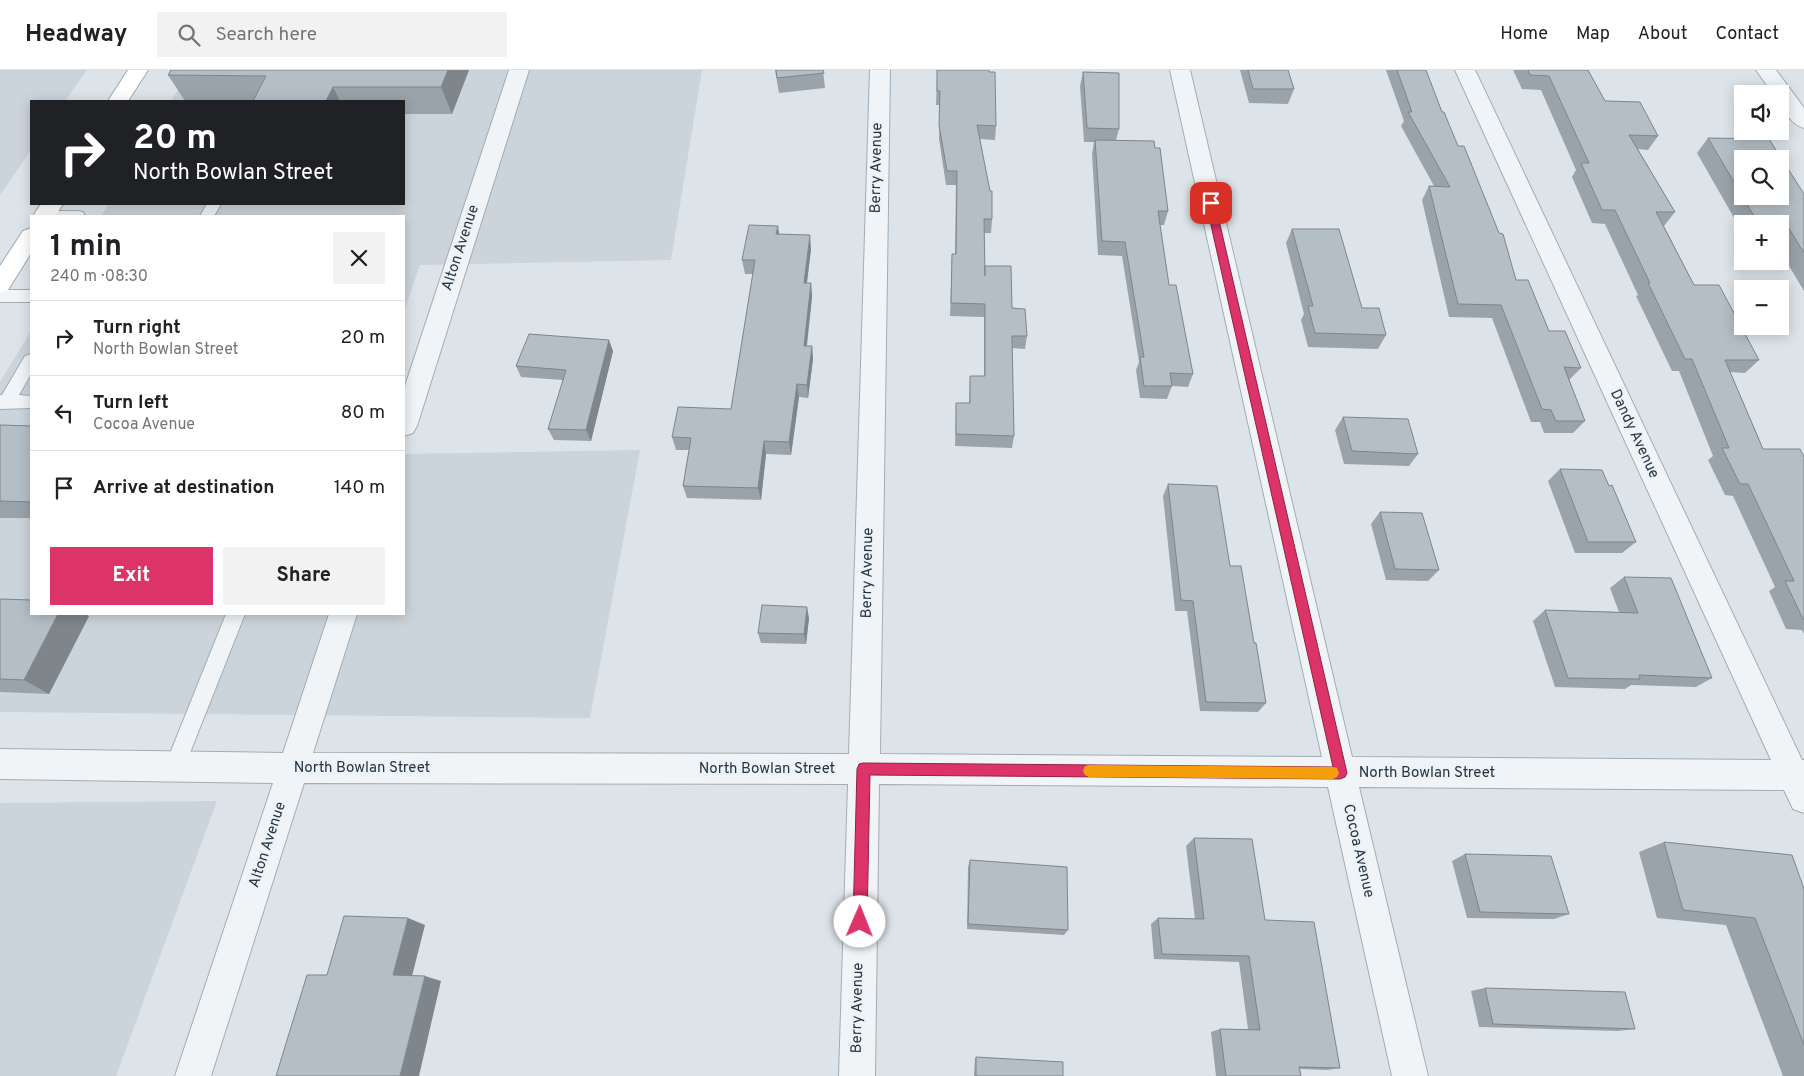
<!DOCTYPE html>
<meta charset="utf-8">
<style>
:root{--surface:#fff;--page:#f2f2f2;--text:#202124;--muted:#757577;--line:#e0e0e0;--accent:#dc3469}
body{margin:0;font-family:Overpass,sans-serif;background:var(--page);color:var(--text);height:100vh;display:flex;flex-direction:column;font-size:19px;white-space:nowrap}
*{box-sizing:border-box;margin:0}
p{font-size:16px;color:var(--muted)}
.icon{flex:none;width:28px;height:28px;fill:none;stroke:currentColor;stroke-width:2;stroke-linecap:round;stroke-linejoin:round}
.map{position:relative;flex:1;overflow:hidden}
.panel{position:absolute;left:30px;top:145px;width:375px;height:400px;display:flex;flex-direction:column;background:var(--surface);border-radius:0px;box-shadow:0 2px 12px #0003}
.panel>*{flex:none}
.hud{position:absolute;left:30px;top:30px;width:375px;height:105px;border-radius:0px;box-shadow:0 2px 12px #0003;background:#202124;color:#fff;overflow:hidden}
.buttons{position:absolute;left:1734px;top:15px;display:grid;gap:10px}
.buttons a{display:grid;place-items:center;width:55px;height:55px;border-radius:0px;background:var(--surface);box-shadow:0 2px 12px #0003;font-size:25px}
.pin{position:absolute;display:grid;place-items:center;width:42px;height:42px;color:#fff;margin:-21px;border-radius:10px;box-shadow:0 2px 8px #0006}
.me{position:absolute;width:55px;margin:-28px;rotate:1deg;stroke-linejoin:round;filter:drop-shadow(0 0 4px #0008)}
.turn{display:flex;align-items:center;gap:18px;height:105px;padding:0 20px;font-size:22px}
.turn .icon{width:65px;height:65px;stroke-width:2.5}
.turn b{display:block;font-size:35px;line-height:42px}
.round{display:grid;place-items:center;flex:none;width:52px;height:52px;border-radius:0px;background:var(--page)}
.headline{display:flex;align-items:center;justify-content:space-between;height:85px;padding:0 20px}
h1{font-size:30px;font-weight:700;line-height:38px}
.button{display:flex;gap:10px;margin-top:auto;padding:10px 20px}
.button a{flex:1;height:58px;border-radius:0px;background:var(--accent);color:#fff;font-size:20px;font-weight:700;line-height:58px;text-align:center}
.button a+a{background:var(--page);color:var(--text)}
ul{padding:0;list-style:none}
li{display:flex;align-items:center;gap:15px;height:75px;padding:0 20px;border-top:1px solid var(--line)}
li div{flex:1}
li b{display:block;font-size:19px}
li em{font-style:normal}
header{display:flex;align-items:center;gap:30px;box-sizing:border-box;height:70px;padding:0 25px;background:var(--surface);border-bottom:1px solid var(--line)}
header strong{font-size:24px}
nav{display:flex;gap:28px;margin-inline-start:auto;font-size:18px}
.search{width:350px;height:45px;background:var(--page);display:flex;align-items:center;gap:12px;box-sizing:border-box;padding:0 18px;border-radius:0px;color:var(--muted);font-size:19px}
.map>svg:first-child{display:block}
</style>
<header>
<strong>Headway</strong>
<div class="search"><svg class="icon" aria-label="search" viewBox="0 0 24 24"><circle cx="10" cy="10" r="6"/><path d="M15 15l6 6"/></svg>Search here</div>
<nav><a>Home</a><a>Map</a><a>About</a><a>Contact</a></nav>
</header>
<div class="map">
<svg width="1804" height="1006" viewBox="0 0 1804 1006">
<rect width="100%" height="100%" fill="#dde4e9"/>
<path fill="#cbd3db" d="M 0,0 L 87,0 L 65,31 L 31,31 L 31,80 L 0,125 Z
M 191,0 L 702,0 L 671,190 L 420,195 L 404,241 L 404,146 L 101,146 L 109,134 L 404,134 L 404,31 L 171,31 Z
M 31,261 L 31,544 L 404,544 L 404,384 L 640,380 L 590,648 L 0,642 L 0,312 Z
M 217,731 L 116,1006 L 0,1006 L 0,733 Z"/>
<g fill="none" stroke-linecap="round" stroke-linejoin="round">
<defs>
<path id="lane" d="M 207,134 L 221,134 L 214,146 L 200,146 Z
M 44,141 L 78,141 L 83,142 L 85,146 L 37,146 L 39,142 Z
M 0,220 L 31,220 L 31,232 L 0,232 Z
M 31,284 L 31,304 L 19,325 L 31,326 L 31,338 L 0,339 L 0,325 L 2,325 L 25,286 Z
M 226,544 L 245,544 L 182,703 L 175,706 L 168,703 L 165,696 Z"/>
<path id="street" d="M 509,0 L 529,0 L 417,356 L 413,363 L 404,366 L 404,319 Z
M 870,0 L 890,0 L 880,684 L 1322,687 L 1170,0 L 1190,0 L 1352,687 L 1771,690 L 1455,0 L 1475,0 L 1802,690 L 1804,690 L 1804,743 L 1793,739 L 1784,720 L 1359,717 L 1428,1006 L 1392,1006 L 1328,717 L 879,714 L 875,1006 L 839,1006 L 848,714 L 304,713 L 211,1006 L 175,1006 L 273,713 L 0,709 L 0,679 L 283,683 L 329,544 L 357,544 L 313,683 L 849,684 Z
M 1756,0 L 1776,0 L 1804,38 L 1804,58 C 1791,55 1780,37 1780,24 L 1773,24 Z"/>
<path id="primary" d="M 128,0 L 148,0 L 128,31 L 108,31 Z
M 41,134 L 63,134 L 55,146 L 33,146 Z
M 31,158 L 31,183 L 8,220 L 0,222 L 0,196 L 23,161 Z"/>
</defs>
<use href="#lane" stroke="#a2acb3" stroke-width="2"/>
<use href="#street" stroke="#a2acb3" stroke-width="2"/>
<use href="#primary" stroke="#9baab6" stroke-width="2"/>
<use href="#lane" fill="#f0f4f7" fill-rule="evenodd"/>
<use href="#street" fill="#f0f4f7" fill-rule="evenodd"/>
<use href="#primary" fill="#fff" fill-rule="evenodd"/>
</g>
<path fill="#9ba3aa" d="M 171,0 L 469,0 L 452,44 L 404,44 L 404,31 L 185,31 L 168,5 Z
M 775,0 L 823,0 L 825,18 L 779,23 Z
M 937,0 L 996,56 L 995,70 L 980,69 L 992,149 L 991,163 L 984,163 L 985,200 L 1012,238 L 1027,266 L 1025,279 L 1012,278 L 1014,366 L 1012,378 L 955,376 L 956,333 L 969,333 L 970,306 L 984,306 L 984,247 L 950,246 L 952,184 L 955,184 L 956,115 L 946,115 L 939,69 L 940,35 L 936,35 Z
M 1240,0 L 1288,0 L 1294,19 L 1288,34 L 1249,33 Z
M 1386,0 L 1426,0 L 1442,42 L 1458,76 L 1516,210 L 1549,261 L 1581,298 L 1569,310 L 1585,351 L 1573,363 L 1544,363 L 1540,352 L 1531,352 L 1492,248 L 1449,247 L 1422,130 L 1429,116 L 1434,116 L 1401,56 L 1404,51 Z
M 1513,0 L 1588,0 L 1605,31 L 1658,66 L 1648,80 L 1638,79 L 1675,142 L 1664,156 L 1694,215 L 1759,290 L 1745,303 L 1730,302 L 1763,379 L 1804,387 L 1804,564 L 1802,560 L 1786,559 L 1769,521 L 1775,517 L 1733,426 L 1725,425 L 1708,390 L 1713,386 L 1679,301 L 1672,301 L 1636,226 L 1638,225 L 1605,154 L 1592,153 L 1572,107 L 1576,100 L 1541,20 L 1522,19 Z
M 1083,2 L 1119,59 L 1116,70 L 1155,78 L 1168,141 L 1164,155 L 1160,155 L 1169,215 L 1193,304 L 1188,317 L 1172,316 L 1167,329 L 1140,328 L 1136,300 L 1139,292 L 1122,186 L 1098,185 L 1092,84 L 1094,72 L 1084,72 L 1080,16 Z
M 1708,68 L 1804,124 L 1804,221 L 1780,181 L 1780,154 L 1742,154 L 1742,160 L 1741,160 L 1697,83 Z
M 1292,159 L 1386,265 L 1378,279 L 1308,277 L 1301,250 L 1304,244 L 1286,173 Z
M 779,164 L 811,179 L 807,213 L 811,213 L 812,227 L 807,276 L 812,276 L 813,289 L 808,328 L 799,327 L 791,385 L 766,384 L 761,430 L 687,428 L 683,416 L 689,380 L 676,380 L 672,367 L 731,339 L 753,204 L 745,204 L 742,190 Z
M 613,281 L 591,371 L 554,370 L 548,359 L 563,310 L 521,307 L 516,296 Z
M 1343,347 L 1418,384 L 1409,396 L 1344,394 L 1335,360 Z
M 0,355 L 31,356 L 31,448 L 0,448 Z
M 1560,399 L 1609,416 L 1636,472 L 1622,483 L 1575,483 L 1548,411 Z
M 1168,414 L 1230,496 L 1254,573 L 1266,633 L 1258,642 L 1200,641 L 1187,541 L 1175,541 L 1163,426 Z
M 1380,442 L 1439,500 L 1428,511 L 1386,510 L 1371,454 Z
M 1624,507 L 1712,608 L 1696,617 L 1631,615 L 1625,619 L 1555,617 L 1533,551 L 1545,540 L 1619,542 L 1610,518 Z
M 0,529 L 89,546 L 49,624 L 0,622 Z
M 809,548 L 806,574 L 761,573 L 758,563 Z
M 1194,768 L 1265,850 L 1340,998 L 1327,1000 L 1300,999 L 1301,1006 L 1216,1006 L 1211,962 L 1220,959 L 1248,959 L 1239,892 L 1154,889 L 1151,854 L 1158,848 L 1195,849 L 1186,776 Z
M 1664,772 L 1804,819 L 1804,1006 L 1783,1006 L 1726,855 L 1657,848 L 1639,782 Z
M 1465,784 L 1569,844 L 1554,849 L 1467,848 L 1452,791 Z
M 970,790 L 1068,860 L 1064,865 L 967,859 L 968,797 Z
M 1485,918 L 1635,959 L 1618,961 L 1479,957 L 1471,921 Z
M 976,987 L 1063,1006 L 974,1006 L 975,989 Z"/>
<path fill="#7e858b" d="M 448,0 L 469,0 L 452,44 L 441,17 Z
M 333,17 L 340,31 L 326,31 Z
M 778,156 L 780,170 L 776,164 Z
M 810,165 L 811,179 L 805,227 L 804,213 Z
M 811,213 L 812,227 L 805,289 L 804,276 Z
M 609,270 L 613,281 L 591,371 L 586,360 Z
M 812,276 L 813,289 L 808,328 L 807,315 Z
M 797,314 L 799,327 L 791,385 L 789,372 Z
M 764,371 L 766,384 L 761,430 L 758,418 Z
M 807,537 L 809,548 L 806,574 L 804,564 Z
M 58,544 L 85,544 L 89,546 L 49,624 L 24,610 Z
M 408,848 L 425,855 L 411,910 L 393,905 Z
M 425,906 L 441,911 L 419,1006 L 400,1006 Z"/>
<path fill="#b4bec6" stroke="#7e858b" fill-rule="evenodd" d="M 171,0 L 448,0 L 441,17 L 333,17 L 326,31 L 253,31 L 266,6 L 168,5 Z
M 776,0 L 823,0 L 824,3 L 777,8 Z
M 937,0 L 989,0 L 989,2 L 995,2 L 996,56 L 977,55 L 990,121 L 992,121 L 992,149 L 984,149 L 985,206 L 985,196 L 1011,196 L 1012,238 L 1025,239 L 1027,266 L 1012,266 L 1014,366 L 956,364 L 956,333 L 970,333 L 970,306 L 985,306 L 985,234 L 951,233 L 952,184 L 956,184 L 957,101 L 947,101 L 939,55 L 940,21 L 937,21 Z
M 1248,0 L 1288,0 L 1294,19 L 1253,19 Z
M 1397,0 L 1426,0 L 1442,42 L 1444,42 L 1458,76 L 1464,76 L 1499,163 L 1503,164 L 1516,210 L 1528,210 L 1549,261 L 1565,261 L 1581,298 L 1564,297 L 1585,351 L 1556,351 L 1551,340 L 1542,339 L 1501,235 L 1458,234 L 1429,116 L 1450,117 L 1408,42 L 1412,42 Z
M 1528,0 L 1588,0 L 1605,31 L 1640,32 L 1658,66 L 1629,65 L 1675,142 L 1656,142 L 1694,215 L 1719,215 L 1759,290 L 1725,290 L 1763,379 L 1800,379 L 1804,387 L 1804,549 L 1803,549 L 1785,511 L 1794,511 L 1748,414 L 1740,414 L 1722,378 L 1729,378 L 1692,289 L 1685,289 L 1648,213 L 1650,213 L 1615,140 L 1602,140 L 1581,93 L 1589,93 L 1549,6 L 1530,5 Z
M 1083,2 L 1119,3 L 1119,59 L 1087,58 Z
M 1708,68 L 1769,69 L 1804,124 L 1804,183 L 1782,147 L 1754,146 ZM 1742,89 L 1780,89 L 1780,126 L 1742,126 Z
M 1095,70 L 1154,71 L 1155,78 L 1160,78 L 1168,141 L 1158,141 L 1169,215 L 1176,215 L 1193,304 L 1170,303 L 1172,316 L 1144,316 L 1140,287 L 1144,287 L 1125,172 L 1102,171 Z
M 749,155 L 778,156 L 776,164 L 810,165 L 804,213 L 811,213 L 804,276 L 812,276 L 807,315 L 797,314 L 789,372 L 764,371 L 758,418 L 683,416 L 691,368 L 672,367 L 678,337 L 731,339 L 755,190 L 742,190 Z
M 1292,159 L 1339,159 L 1362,238 L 1379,238 L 1386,265 L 1315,263 L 1308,236 L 1313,236 Z
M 529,264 L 609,270 L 586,360 L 548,359 L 566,300 L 516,296 Z
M 1343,347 L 1408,349 L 1418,384 L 1352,381 Z
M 0,355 L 31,356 L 31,432 L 0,431 Z
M 1560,399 L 1602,400 L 1609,416 L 1612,415 L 1636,472 L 1588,472 Z
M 1168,414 L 1217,416 L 1230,496 L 1241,496 L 1254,573 L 1256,573 L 1266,633 L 1206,632 L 1193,531 L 1181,530 Z
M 1380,442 L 1422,443 L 1439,500 L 1395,499 Z
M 1624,507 L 1671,508 L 1712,608 L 1639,605 L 1640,609 L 1568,608 L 1545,540 L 1638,543 Z
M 0,529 L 31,530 L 31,544 L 58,544 L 24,610 L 0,609 Z
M 762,535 L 807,537 L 804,564 L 758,563 Z
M 1194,768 L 1252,769 L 1265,850 L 1314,852 L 1340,998 L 1299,997 L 1301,1006 L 1226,1006 L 1220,959 L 1260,960 L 1249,886 L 1162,884 L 1158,848 L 1204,849 Z
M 1664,772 L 1792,785 L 1804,819 L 1804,975 L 1755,848 L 1683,840 Z
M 1465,784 L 1551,786 L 1569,844 L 1480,842 Z
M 970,790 L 1067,797 L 1068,860 L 968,854 Z
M 344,846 L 408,848 L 393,905 L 425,906 L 400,1006 L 276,1006 L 307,905 L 327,905 Z
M 1485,918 L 1625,922 L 1635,959 L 1493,954 Z
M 976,987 L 1063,992 L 1063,1006 L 976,1006 Z"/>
<path fill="#dc3469" stroke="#8f2244" d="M 1211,130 L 1215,133 L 1347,703 L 1345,707 L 1340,709 L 870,705 L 867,852 L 865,857 L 860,859 L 855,857 L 853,852 L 857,699 L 859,694 L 863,693 L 1333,697 L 1206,133 Z"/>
<path fill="#f59e0b" d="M 1089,695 L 1333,697 L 1337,698 L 1339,703 L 1337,707 L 1333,709 L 1089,707 L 1085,705 L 1083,701 L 1085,696 Z"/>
<g text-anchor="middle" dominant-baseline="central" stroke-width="4.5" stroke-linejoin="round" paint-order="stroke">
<g font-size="15" fill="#253441" stroke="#edf2f6">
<text transform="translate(877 98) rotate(-89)">Berry Avenue</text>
<text transform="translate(461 178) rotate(-72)">Alton Avenue</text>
<text transform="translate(1634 364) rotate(65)">Dandy Avenue</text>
<text transform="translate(868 503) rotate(-89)">Berry Avenue</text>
<text x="362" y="698">North Bowlan Street</text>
<text x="767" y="699">North Bowlan Street</text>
<text x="1427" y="703">North Bowlan Street</text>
<text transform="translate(268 775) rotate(-72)">Alton Avenue</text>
<text transform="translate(1358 781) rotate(77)">Cocoa Avenue</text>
<text transform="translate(858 938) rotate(-89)">Berry Avenue</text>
</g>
</g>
</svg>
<div class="buttons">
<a><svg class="icon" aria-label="sound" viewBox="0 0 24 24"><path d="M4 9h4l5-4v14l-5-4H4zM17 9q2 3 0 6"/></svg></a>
<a><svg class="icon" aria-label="search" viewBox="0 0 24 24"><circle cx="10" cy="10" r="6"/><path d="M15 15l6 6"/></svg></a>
<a>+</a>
<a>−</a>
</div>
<div class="pin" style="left:1211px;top:133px;background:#d93025"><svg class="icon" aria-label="arrive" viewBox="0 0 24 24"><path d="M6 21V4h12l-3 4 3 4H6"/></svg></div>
<svg class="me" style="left:860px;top:852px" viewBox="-20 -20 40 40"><circle r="19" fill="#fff"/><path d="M0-13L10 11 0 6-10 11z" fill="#dc3469"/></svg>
<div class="hud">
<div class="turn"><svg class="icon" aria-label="right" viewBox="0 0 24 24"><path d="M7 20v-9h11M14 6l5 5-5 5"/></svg><div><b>20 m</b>North Bowlan Street</div></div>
</div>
<section class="panel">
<div class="headline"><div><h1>1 min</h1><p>240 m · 08:30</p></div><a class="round"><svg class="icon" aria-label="close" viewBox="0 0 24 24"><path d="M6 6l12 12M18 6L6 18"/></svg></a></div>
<ul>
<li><svg class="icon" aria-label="right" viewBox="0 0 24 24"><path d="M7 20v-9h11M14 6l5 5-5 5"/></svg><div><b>Turn right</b><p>North Bowlan Street</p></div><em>20 m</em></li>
<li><svg class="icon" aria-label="left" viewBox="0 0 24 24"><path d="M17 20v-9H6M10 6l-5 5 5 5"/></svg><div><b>Turn left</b><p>Cocoa Avenue</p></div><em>80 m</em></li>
<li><svg class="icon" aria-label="arrive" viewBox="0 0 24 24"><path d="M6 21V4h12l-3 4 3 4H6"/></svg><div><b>Arrive at destination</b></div><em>140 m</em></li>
</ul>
<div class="button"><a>Exit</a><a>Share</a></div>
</section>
</div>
